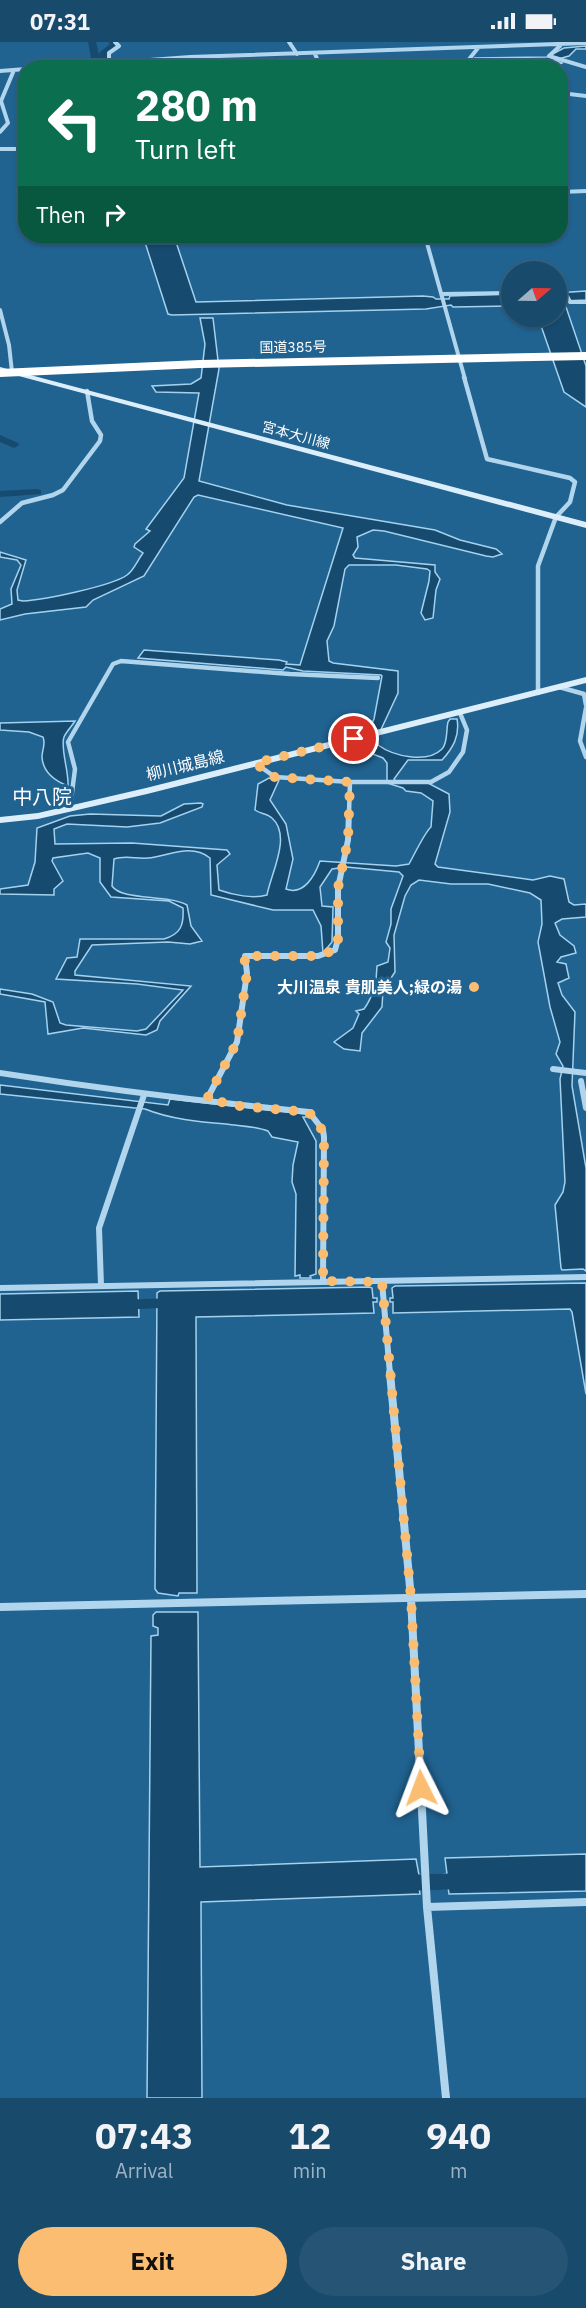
<!DOCTYPE html>
<meta charset="utf-8">
<style>
:root{--surface:#184a6c;--page:#255474;--text:#f1f3f6;--muted:#9fb3c2;--line:#36627f;--accent:#fabd71}
body{margin:0;font-family:"IBM Plex Sans","Noto Sans JP",sans-serif;background:var(--page);color:var(--text);height:100vh;display:flex;flex-direction:column;font-size:22px;white-space:nowrap}
*{box-sizing:border-box;margin:0}
p{font-size:20px;color:var(--muted)}
.icon{flex:none;width:33px;height:33px;fill:none;stroke:currentColor;stroke-width:2;stroke-linecap:round;stroke-linejoin:round}
.map{position:relative;height:2056px;overflow:hidden}
.drawer{display:flex;flex-direction:column;background:var(--surface);flex:1}
.drawer>*{flex:none}
.guide{position:absolute;left:18px;top:18px;width:550px;height:183px;border-radius:24px;box-shadow:0 2px 4px #0004,0 0 0 2px var(--line);background:#0b6e4f;color:#fff;overflow:hidden}
.needle{width:39px;rotate:70deg}
.fabs{position:absolute;left:501px;top:219px;display:grid;gap:12px}
.fabs a{display:grid;place-items:center;width:66px;height:66px;border-radius:50%;background:var(--surface);box-shadow:0 2px 4px #0004,0 0 0 2px var(--line);font-size:30px}
.pin{position:absolute;display:grid;place-items:center;width:51px;height:51px;color:#fff;margin:-26px;border:3px solid #fff;border-radius:50%;box-shadow:0 2px 6px #0007}
.me{position:absolute;width:66px;margin:-33px;rotate:357deg;stroke-linejoin:round;filter:drop-shadow(0 0 4px #0008)}
.turn{display:flex;align-items:center;gap:21px;height:126px;padding:0 18px;font-size:27px}
.turn .icon{width:78px;height:78px;stroke-width:2.5}
.turn b{display:block;font-size:42px;line-height:51px}
.then{display:flex;align-items:center;height:57px;padding:0 18px;background:#0003;gap:12px;font-size:22px}
.eta{display:flex;justify-content:space-evenly;align-items:center;height:102px;text-align:center}
.eta b{font-size:36px;font-weight:800;line-height:42px}
.cta{display:flex;gap:12px;margin-top:auto;padding:12px 18px}
.cta a{flex:1;height:69px;border-radius:36px;background:var(--accent);color:#111;font-size:24px;font-weight:800;line-height:69px;text-align:center}
.cta a+a{background:var(--page);color:var(--text)}
.status{display:flex;justify-content:space-between;align-items:center;height:42px;padding:0 30px;background:var(--surface);direction:ltr}
.status svg{height:16px;fill:currentColor}
.map>svg:first-child{display:block}
</style>
<div class="status"><b>07:31</b><svg viewBox="0 0 49 12"><path d="M0 12V9h3v3zM5 12V6h3v6zM10 12V3h3v9zM15 12V0h3v12zM26 1h20v11H26zM47 4h2v5h-2z"/></svg></div>
<div class="map">
<svg width="586" height="2056" viewBox="0 0 586 2056">
<rect width="100%" height="100%" fill="#206290"/>
<path fill="#164a6f" stroke="#a4d2ee" stroke-width="1.5" d="M 586,4 L 586,7 L 576,7 L 569,14 L 554,18 L 562,21 C 557,24 545,25 539,25 L 541,17 L 474,16 L 547,15 L 564,6 Z
M 143,194 L 174,194 L 196,260 L 423,254 L 433,255 L 436,257 L 449,257 L 450,254 L 511,252 L 511,264 L 453,265 L 451,263 L 426,267 L 172,273 L 168,272 Z
M 586,249 L 586,258 L 564,259 L 586,324 L 586,365 L 564,350 L 538,275 L 556,274 L 557,251 Z
M 200,276 L 213,276 L 219,327 L 199,439 L 287,463 L 435,488 L 460,498 L 496,507 L 502,512 L 493,515 L 486,514 L 384,489 L 373,488 L 357,495 L 358,505 L 353,513 L 355,516 L 435,523 L 435,530 L 440,537 L 436,548 L 433,576 L 425,578 L 421,571 L 429,539 L 430,529 L 427,527 L 396,523 L 349,523 L 345,527 L 334,584 L 327,599 L 329,619 L 333,621 L 398,629 L 398,651 L 377,696 L 378,703 C 393,714 427,722 442,707 C 448,701 446,688 448,680 L 450,677 L 457,677 C 460,694 453,706 442,718 L 408,718 L 394,737 L 397,741 L 428,741 L 449,752 L 450,770 L 435,822 L 438,825 L 533,838 L 550,834 L 564,837 L 569,860 L 574,863 L 586,862 L 586,875 L 562,877 L 555,881 L 560,893 L 574,904 L 576,911 L 561,915 L 557,920 L 566,922 L 569,936 L 558,941 L 562,953 L 575,970 L 572,1044 L 586,1126 L 586,1229 L 583,1227 L 562,1228 L 561,1226 L 555,1163 L 563,1150 L 565,1140 L 560,1037 L 563,1024 L 556,1012 L 560,1000 L 550,965 L 538,900 L 542,882 L 541,858 L 530,851 L 488,842 L 451,842 L 419,838 L 411,843 L 405,854 L 394,893 L 395,930 L 383,948 L 382,965 L 362,991 L 360,1009 L 344,1007 L 334,1000 L 353,986 L 359,972 L 356,969 L 364,967 C 373,955 377,938 377,924 L 388,920 L 390,906 L 386,900 L 391,882 L 391,867 L 403,834 L 399,830 L 346,825 L 332,827 L 320,845 L 322,864 L 333,865 L 332,900 L 323,911 L 321,884 L 313,868 L 273,868 L 211,853 L 210,816 C 191,801 168,814 148,816 C 136,817 125,813 114,817 L 112,844 C 122,859 167,852 187,863 L 191,884 L 202,899 L 190,902 L 168,900 L 92,903 L 75,929 L 75,933 L 191,944 L 160,979 L 157,988 L 146,993 L 83,986 L 48,992 L 45,960 L 0,952 L 0,947 L 32,952 L 53,960 L 60,981 L 66,983 L 137,989 L 146,987 L 183,948 L 137,942 L 56,937 L 67,916 L 77,915 L 80,897 L 164,897 C 181,892 184,883 183,866 L 169,859 L 111,855 L 100,840 L 100,816 L 88,811 L 53,816 L 52,819 L 63,839 L 54,847 L 54,853 L 0,852 L 0,847 L 28,843 L 35,820 L 37,786 L 70,774 L 90,772 L 161,774 L 184,762 L 201,761 L 203,762 L 202,765 L 160,781 L 127,785 L 67,782 L 54,787 L 55,802 L 132,801 L 227,808 L 230,812 L 217,823 L 219,848 C 233,853 253,857 267,853 C 271,831 292,794 272,776 C 267,771 260,772 255,768 L 258,742 L 269,736 L 279,738 L 270,758 L 286,782 L 293,817 L 286,847 C 304,854 315,833 320,819 L 396,824 L 409,822 C 414,813 425,790 431,785 L 433,759 L 421,751 L 406,749 L 403,746 L 387,741 L 387,721 L 383,716 L 365,709 L 362,697 L 365,696 L 374,677 L 382,634 L 381,633 L 303,629 L 286,625 L 283,628 L 138,616 L 144,608 L 279,618 L 287,620 L 286,622 L 300,623 L 343,486 L 198,453 L 194,455 L 144,534 L 93,558 L 86,565 L 25,572 L 0,578 L 0,567 L 12,562 L 11,547 L 21,523 L 17,518 L 0,515 L 0,510 L 26,518 L 17,548 L 18,558 L 23,559 C 43,558 112,544 127,533 C 134,528 137,519 143,511 L 134,505 L 135,502 L 150,489 L 146,487 L 184,436 L 199,351 L 156,350 L 152,344 L 191,342 L 201,336 L 205,302 Z
M 75,679 C 72,684 66,690 64,695 C 60,706 69,729 68,744 C 55,739 43,731 42,715 C 42,707 46,703 43,695 L 29,690 L 0,688 L 0,681 Z
M 0,1043 L 168,1063 L 170,1057 L 306,1072 L 306,1075 L 303,1075 L 316,1099 L 316,1232 L 310,1234 L 311,1236 L 300,1236 L 300,1233 L 295,1234 L 296,1152 L 292,1140 L 293,1123 L 298,1100 L 272,1095 L 268,1089 C 255,1084 240,1084 226,1082 C 199,1080 170,1077 145,1067 L 0,1052 Z
M 586,1241 L 586,1352 L 572,1270 L 570,1267 L 393,1271 L 393,1260 L 390,1260 L 390,1256 L 393,1256 L 392,1246 L 395,1244 Z
M 369,1245 L 372,1246 L 373,1256 L 377,1256 L 377,1260 L 373,1260 L 374,1271 L 196,1275 L 197,1551 L 179,1551 L 178,1554 L 158,1551 L 155,1547 L 157,1251 L 160,1249 Z
M 138,1249 L 139,1275 L 0,1278 L 0,1252 Z
M 156,1570 L 198,1570 L 200,1825 L 416,1817 L 419,1833 L 423,1833 L 424,1839 L 418,1839 L 420,1852 L 201,1860 L 202,2056 L 147,2056 L 151,1594 L 158,1593 L 158,1586 L 153,1584 L 153,1573 Z
M 586,1812 L 586,1849 L 449,1852 L 447,1838 L 441,1838 L 441,1833 L 447,1832 L 445,1816 Z"/>
<g fill="none" stroke-linecap="round" stroke-linejoin="round">
<path fill="#164a6f" fill-rule="evenodd" d="M 88,0 L 96,0 L 100,18 L 99,11 L 110,2 L 108,0 L 116,0 L 118,3 L 107,12 L 107,22 L 96,22 L 92,20 Z
M 0,393 L 18,401 L 19,403 L 14,406 L 0,400 Z
M 37,447 L 41,448 L 41,452 L 0,455 L 0,449 Z
M 175,1256 L 181,1257 L 183,1261 L 181,1265 L 118,1268 L 112,1267 L 110,1263 L 112,1259 L 118,1258 Z
M 467,1831 L 474,1833 L 477,1839 L 474,1845 L 467,1847 L 398,1849 L 391,1847 L 388,1841 L 391,1835 L 398,1833 Z"/>
<path stroke="#b0d5ed" stroke-width="4" d="M 289,0 L 297,12
M 560,4 L 549,14 L 586,25
M 315,12 L 321,26
M 109,20 L 109,11 L 119,4 L 115,0
M 42,26 L 190,15 L 586,1
M 462,26 L 478,6
M 0,29 L 26,27
M 561,51 L 586,54
M 0,90 L 8,81 L 1,59 L 14,28
M 0,107 L 26,107
M 561,150 L 586,149
M 425,194 L 465,337
M 556,249 L 566,252 L 570,260 L 586,260
M 442,252 L 512,251
M 0,268 L 9,303 L 12,330"/>
<path stroke="#b0d5ed" stroke-width="4.5" d="M 464,335 L 487,417 L 570,436 L 575,440 L 570,460 L 556,475 L 538,524 L 538,651
M 0,480 L 22,461 L 53,453 L 63,448 L 100,399 L 101,393 L 92,379 L 87,349
M 559,645 L 584,652 L 586,663
M 586,666 L 580,699 L 586,715
M 255,721 L 275,735 L 350,740 L 431,740 L 449,730 L 463,710 L 467,688 L 460,671
M 70,766 L 75,727 L 68,700 L 113,622 L 121,619 L 290,632 L 378,636
M 349,771 L 350,740"/>
<path stroke="#b0d5ed" stroke-width="6" d="M 553,1027 L 586,1031
M 0,1031 C 103,1047 206,1060 309,1070 L 323,1088 L 324,1095 L 323,1239
M 581,1039 L 586,1066
M 207,1057 L 237,1000 L 247,931 L 245,914 L 318,914 L 335,908 L 338,897 L 338,846 L 348,798 L 349,770
M 382,1240 L 390,1332
M 101,1243 L 99,1186 L 144,1053
M 0,1246 L 586,1235"/>
<path stroke="#b0d5ed" stroke-width="8" d="M 390,1331 L 411,1556 L 427,1865 L 446,2056
M 0,1565 L 586,1552
M 427,1865 L 586,1860"/>
<path fill="#dceefa" fill-rule="evenodd" d="M 0,325 L 586,480 L 586,486 L 0,329 Z
M 586,635 L 586,641 L 147,752 L 38,777 L 0,781 L 0,775 L 38,771 L 146,746 Z"/>
<path fill="#fff" fill-rule="evenodd" d="M 586,310 L 586,318 L 200,326 L 0,335 L 0,327 L 200,318 Z"/>
</g>
<g fill="none" stroke-linecap="round" stroke-linejoin="round">
<path stroke="#fabd71" stroke-width="10" stroke-dasharray="0 18" d="M 354,697 L 255,721 L 274,735 L 350,740 L 348,798 L 338,846 L 338,897 L 335,908 L 318,914 L 244,914 L 247,931 L 237,1000 L 207,1057 L 239,1064 L 309,1070 L 322,1088 L 324,1095 L 323,1239 L 382,1240 L 411,1556 L 421,1746"/>
</g>
<circle fill="#fabd71" stroke="#206290" stroke-width="2" cx="474" cy="945" r="6"/>
<g text-anchor="middle" dominant-baseline="central" stroke-width="6" stroke-linejoin="round" paint-order="stroke">
<g font-size="14" fill="#fff" stroke="#206290">
<text transform="translate(293 305) rotate(-1)">国道385号</text>
<text transform="translate(296 393) rotate(15)">宮本大川線</text>
</g>
<g font-size="16" fill="#fff" stroke="#206290">
<text transform="translate(185 723) rotate(-14)">柳川城島線</text>
</g>
<g font-size="16" font-weight="bold" fill="#fff" stroke="#206290" text-anchor="end">
<text x="462" y="945">大川温泉 貴肌美人;緑の湯</text>
</g>
<g font-size="20" fill="#fff" stroke="#206290">
<text x="42" y="754">中八院</text>
</g>
</g>
</svg>
<div class="fabs">
<a><svg class="needle" viewBox="-14 -14 28 28"><path d="M0-13l5 13h-10z" fill="#e53935"/><path d="M0 13l5-13h-10z" fill="#9fb3c2"/></svg></a>
</div>
<div class="pin" style="left:354px;top:697px;background:#d93025"><svg class="icon" aria-label="arrive" viewBox="0 0 24 24"><path d="M6 21V4h12l-3 4 3 4H6"/></svg></div>
<svg class="me" style="left:421px;top:1746px" viewBox="-20 -20 40 40"><path d="M0-17L14 15 0 8-14 15z" fill="#fabd71" stroke="#fff" stroke-width="4"/></svg>
<div class="guide">
<div class="turn"><svg class="icon" aria-label="left" viewBox="0 0 24 24"><path d="M17 20v-9H6M10 6l-5 5 5 5"/></svg><div><b>280 m</b>Turn left</div></div>
<div class="then">Then<svg class="icon" aria-label="right" viewBox="0 0 24 24"><path d="M7 20v-9h11M14 6l5 5-5 5"/></svg></div>
</div>
</div>
<section class="drawer">
<div class="eta">
<div><b>07:43</b><p>Arrival</p></div>
<div><b>12</b><p>min</p></div>
<div><b>940</b><p>m</p></div>
</div>
<div class="cta"><a>Exit</a><a>Share</a></div>
</section>
